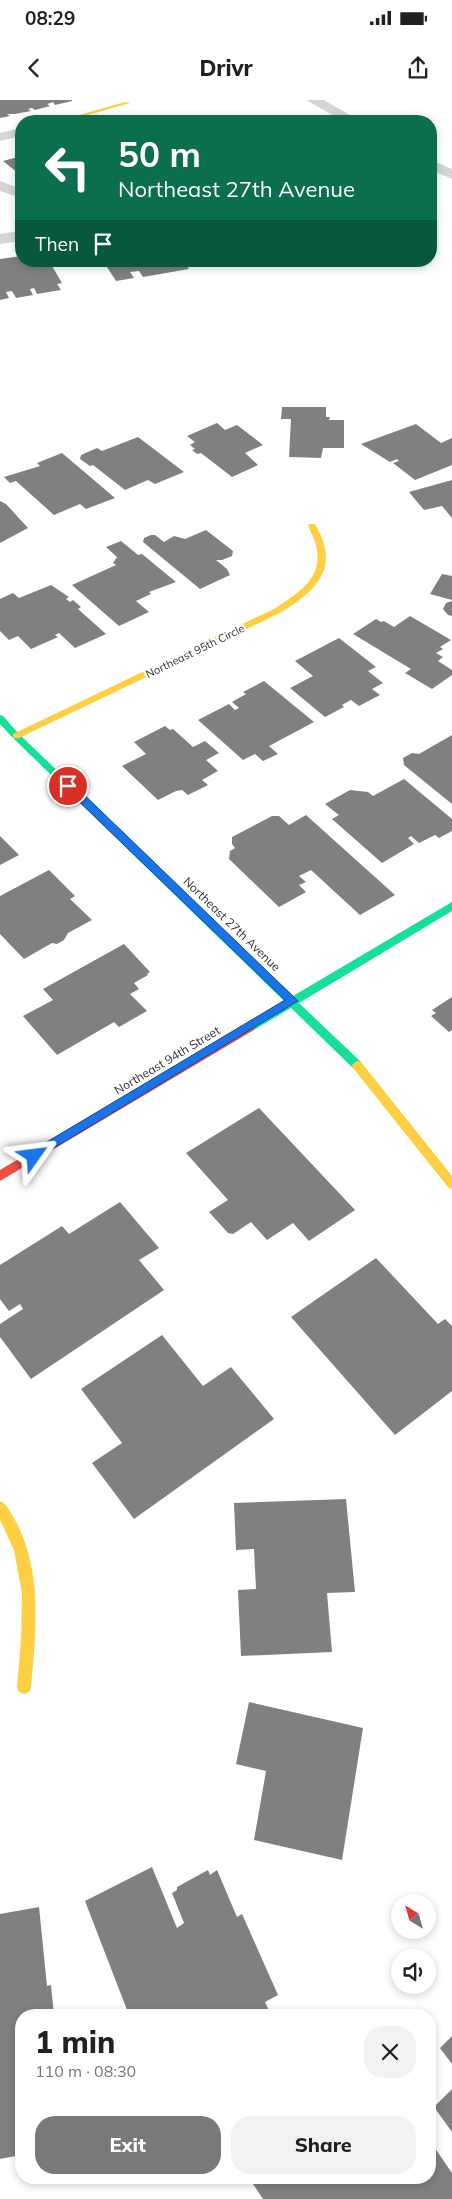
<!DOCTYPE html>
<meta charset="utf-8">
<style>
:root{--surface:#fff;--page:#f2f2f2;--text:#202124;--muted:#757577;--accent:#797979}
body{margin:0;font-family:Mulish,sans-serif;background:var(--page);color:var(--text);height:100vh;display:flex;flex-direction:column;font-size:19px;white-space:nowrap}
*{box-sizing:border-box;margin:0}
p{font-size:16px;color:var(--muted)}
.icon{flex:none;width:28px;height:28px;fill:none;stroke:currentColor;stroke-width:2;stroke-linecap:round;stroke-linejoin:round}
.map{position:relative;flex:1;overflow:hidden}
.panel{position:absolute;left:15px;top:1909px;width:421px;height:175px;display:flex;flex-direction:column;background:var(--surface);border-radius:20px;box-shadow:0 2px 8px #0003}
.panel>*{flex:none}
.top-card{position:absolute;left:15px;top:15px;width:422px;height:152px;border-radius:20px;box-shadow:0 2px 8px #0003;background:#0b6e4f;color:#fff;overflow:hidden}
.needle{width:32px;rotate:323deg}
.controls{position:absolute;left:391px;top:1794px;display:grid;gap:10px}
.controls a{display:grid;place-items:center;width:45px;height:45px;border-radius:50%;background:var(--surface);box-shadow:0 2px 8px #0003;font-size:25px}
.pin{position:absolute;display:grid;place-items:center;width:42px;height:42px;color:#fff;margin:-21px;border:2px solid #fff;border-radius:50%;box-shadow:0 1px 5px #0007}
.me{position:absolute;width:55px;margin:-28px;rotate:59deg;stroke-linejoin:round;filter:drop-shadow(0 0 4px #0008)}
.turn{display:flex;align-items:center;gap:18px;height:105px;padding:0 20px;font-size:22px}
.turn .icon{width:65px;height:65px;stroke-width:2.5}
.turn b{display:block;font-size:35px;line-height:42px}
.then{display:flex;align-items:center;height:48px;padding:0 20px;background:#0003;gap:10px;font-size:19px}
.round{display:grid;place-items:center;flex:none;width:52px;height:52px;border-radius:20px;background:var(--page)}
.headline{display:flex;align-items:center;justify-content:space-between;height:85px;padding:0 20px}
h1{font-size:30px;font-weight:800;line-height:38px}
.action{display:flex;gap:10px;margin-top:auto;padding:10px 20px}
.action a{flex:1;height:58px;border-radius:20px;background:var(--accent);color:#fff;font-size:20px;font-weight:800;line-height:58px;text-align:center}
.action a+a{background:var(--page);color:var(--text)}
.status{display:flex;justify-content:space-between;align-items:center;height:35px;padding:0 25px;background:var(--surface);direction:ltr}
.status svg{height:14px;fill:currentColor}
header{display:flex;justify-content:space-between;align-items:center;height:65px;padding:0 20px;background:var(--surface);font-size:22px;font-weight:800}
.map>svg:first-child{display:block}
</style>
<div class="status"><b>08:29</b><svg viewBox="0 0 49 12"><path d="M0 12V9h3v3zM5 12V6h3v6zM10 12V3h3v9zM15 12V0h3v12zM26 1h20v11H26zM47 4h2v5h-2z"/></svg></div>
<header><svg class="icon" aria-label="back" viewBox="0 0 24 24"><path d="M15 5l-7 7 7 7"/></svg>Drivr<svg class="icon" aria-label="share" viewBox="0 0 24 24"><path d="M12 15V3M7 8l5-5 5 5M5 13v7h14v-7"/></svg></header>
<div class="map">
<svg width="452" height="2099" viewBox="0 0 452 2099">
<rect width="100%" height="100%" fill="#fff"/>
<path fill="#808080" d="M 0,0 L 72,0 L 72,1 L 55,5 L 53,2 L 47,4 L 50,6 L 35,10 L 32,8 L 28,9 L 31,11 L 15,14 L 7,14 L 10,16 L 0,18 Z
M 21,54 L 21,73 L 18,73 L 3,61 L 18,57 L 16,55 Z
M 21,156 L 21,161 L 49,161 L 62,183 L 57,184 L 61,190 L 37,194 L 34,188 L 30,189 L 33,195 L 16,198 L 12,191 L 6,192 L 9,198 L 0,200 L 0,159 Z
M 103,161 L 191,161 L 191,162 L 185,163 L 189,169 L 143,177 L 139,171 L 130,172 L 134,178 L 116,181 Z
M 198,161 L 214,161 L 217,165 L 201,167 Z
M 282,307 L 326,307 L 326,317 L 330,317 L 329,320 L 344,320 L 344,348 L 323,348 L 321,358 L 289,357 L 291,319 L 281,319 Z
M 217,323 L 225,330 L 237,325 L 263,345 L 245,353 L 258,365 L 232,377 L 201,353 L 197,354 L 192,350 L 195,349 L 190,345 L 195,342 L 187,336 Z
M 416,324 L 441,343 L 452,338 L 452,365 L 415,380 L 393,363 L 399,361 L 397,359 L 390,362 L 361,344 Z
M 138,337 L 184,372 L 155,384 L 148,380 L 125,390 L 93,365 L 90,366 L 80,359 L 81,355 L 97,348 L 102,351 Z
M 62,353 L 115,398 L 86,409 L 80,404 L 54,415 L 16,381 L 10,383 L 4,377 L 40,366 L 37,363 Z
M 452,380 L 452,418 L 442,406 L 424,410 L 409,392 Z
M 0,401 L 6,404 L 28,428 L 0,443 Z
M 206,430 L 233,451 L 232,456 L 222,460 L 216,460 L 227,469 L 230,475 L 200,489 L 143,442 L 144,438 L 151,435 L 155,435 L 164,442 L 174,436 L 185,439 Z
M 121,441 L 138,455 L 142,454 L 176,482 L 149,492 L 151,494 L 136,501 L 149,512 L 119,526 L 72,485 L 116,465 L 113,463 L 117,457 L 106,447 Z
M 442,474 L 452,476 L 452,500 L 430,494 Z
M 51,485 L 69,497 L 66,499 L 70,502 L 73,500 L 81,507 L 78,509 L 106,534 L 75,548 L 59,533 L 55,535 L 58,537 L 31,549 L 18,536 L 9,540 L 0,531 L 0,499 L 13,493 L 19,498 Z
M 452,501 L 452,516 L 448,515 L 443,509 L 446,503 Z
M 410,516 L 451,540 L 440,547 L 443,549 L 436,553 L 443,557 L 438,561 L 452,570 L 452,575 L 432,589 L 405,573 L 411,569 L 353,534 L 376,519 L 381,522 L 384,521 L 394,527 Z
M 339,538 L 376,567 L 368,571 L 383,583 L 372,589 L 380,595 L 359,606 L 351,600 L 342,605 L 344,607 L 325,617 L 290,588 L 313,576 L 295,561 Z
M 264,581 L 314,622 L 269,646 L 278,654 L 263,661 L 255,654 L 243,660 L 198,620 L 229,604 L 235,610 L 239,608 L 232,602 L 246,594 L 243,592 Z
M 165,626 L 170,630 L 173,629 L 193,647 L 205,641 L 219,653 L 206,660 L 218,671 L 202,680 L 208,685 L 188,695 L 182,690 L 176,691 L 158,700 L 122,666 L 146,654 L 134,642 Z
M 452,635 L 452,704 L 404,665 L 403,658 L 412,653 L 419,654 Z
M 404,679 L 452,719 L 452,731 L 439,738 L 435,735 L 419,743 L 411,736 L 408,738 L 414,744 L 382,763 L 332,719 L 339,715 L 325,704 L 350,690 L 368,692 L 373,696 Z
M 306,715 L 395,795 L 360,815 L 311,770 L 299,776 L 306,782 L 299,785 L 306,792 L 279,807 L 229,759 L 230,751 L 235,748 L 232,744 L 232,737 L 272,716 L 279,716 L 289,725 Z
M 0,736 L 19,755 L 0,765 Z
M 49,770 L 75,796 L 70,799 L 92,820 L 68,833 L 64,840 L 57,844 L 52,843 L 24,859 L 0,834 L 0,796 Z
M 124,844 L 150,872 L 147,874 L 148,875 L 134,883 L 139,889 L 130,894 L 147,911 L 119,927 L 114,922 L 57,955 L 23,916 L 53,900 L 43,889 Z
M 452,897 L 452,930 L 449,932 L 431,916 L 436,913 L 432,910 Z
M 259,1008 L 355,1110 L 309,1141 L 293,1123 L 267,1140 L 251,1122 L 233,1134 L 228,1133 L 209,1112 L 228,1100 L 186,1053 Z
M 120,1102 L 159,1148 L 139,1160 L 164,1190 L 31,1279 L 0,1237 L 0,1224 L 23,1209 L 20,1204 L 9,1211 L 0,1199 L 0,1165 L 62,1126 L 69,1134 Z
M 376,1158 L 438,1224 L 445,1219 L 452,1226 L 452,1291 L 395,1335 L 291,1217 Z
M 162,1235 L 203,1286 L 231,1267 L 274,1319 L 134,1419 L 92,1363 L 122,1343 L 81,1289 Z
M 346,1399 L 355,1492 L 327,1493 L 332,1552 L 241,1556 L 238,1490 L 256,1489 L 254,1449 L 236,1450 L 234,1403 Z
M 249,1602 L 363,1628 L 342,1760 L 254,1740 L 266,1671 L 236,1664 Z
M 152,1767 L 177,1828 L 184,1823 L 172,1793 L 177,1790 L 177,1787 L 208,1770 L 210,1775 L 217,1770 L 237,1817 L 242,1814 L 278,1895 L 265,1902 L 271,1915 L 129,1915 L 85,1801 Z
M 39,1807 L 47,1886 L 51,1885 L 54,1915 L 21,1915 L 21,2055 L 0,2059 L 0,1814 Z
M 452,1936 L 452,1964 L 440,1948 Z
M 452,1989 L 452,2032 L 434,2007 Z
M 430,2041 L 452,2073 L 452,2099 L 263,2099 L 249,2078 L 430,2078 Z"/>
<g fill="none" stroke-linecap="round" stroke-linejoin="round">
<path fill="#d5d5d5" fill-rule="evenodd" d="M 306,0 L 324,0 L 360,21 L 343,21 Z
M 21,28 L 21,36 L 0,41 L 0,33 Z
M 431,60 L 452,69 L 452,79 L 431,70 Z
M 0,81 L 21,89 L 21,98 L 0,91 Z
M 21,131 L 21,141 L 0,144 L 0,134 Z"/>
<path fill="#16e098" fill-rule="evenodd" d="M 0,615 L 3,616 L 19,634 L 293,896 L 452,802 L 452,811 L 299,903 L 361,962 L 362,965 L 361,968 L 353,968 L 291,908 L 254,930 L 246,930 L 245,927 L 246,924 L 284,901 L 13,638 L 0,624 Z"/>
<path fill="#ffcf43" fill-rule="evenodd" d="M 125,2 L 130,3 L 67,21 L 58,21 Z
M 309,424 L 315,424 C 341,468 317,490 280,513 L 19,638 L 13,638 L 13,634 L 274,509 C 310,486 331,469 308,426 Z
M 357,961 L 361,962 L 452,1076 L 452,1089 L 448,1087 L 353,968 L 352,965 Z
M 0,1401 C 7,1404 10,1412 14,1418 C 43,1470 36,1530 31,1587 L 29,1592 L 24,1594 L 19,1592 L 17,1587 L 21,1539 L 22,1494 L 14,1450 L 0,1420 Z"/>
<path fill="#f24e42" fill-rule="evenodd" d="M 250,923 L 255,927 L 254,930 L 0,1081 L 0,1070 Z"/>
</g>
<path fill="#1a73e8" stroke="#114b97" d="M 65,683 L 72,683 L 298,901 L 34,1060 L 29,1056 L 30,1052 L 285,900 L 65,688 Z"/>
<g text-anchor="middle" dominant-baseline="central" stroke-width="5" stroke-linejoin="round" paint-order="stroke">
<g font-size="11" fill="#313131" stroke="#fff">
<text transform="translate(195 551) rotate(-26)">Northeast 95th Circle</text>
</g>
<g font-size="12" fill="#313131" stroke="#fff">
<text transform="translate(232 824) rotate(44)">Northeast 27th Avenue</text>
<text transform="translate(167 960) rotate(-31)">Northeast 94th Street</text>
</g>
</g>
</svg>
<div class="controls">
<a><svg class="needle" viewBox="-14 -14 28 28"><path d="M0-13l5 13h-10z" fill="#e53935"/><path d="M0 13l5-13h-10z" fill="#757577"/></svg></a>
<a><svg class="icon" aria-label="sound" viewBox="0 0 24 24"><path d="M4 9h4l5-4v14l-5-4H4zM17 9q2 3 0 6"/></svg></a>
</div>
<div class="pin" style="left:68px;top:686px;background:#d93025"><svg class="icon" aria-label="arrive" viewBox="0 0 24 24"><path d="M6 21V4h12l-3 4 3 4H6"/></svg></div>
<svg class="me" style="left:34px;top:1056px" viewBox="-20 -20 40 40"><path d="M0-17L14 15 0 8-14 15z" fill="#1a73e8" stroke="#fff" stroke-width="4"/></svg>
<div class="top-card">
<div class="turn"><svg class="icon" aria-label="left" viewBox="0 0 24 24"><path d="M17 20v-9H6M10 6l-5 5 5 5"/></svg><div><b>50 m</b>Northeast 27th Avenue</div></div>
<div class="then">Then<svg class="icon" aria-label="arrive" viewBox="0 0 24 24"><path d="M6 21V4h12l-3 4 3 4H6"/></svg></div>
</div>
<section class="panel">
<div class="headline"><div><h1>1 min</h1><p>110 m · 08:30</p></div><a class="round"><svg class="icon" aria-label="close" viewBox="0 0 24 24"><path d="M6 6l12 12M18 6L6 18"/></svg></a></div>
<div class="action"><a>Exit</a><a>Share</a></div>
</section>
</div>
